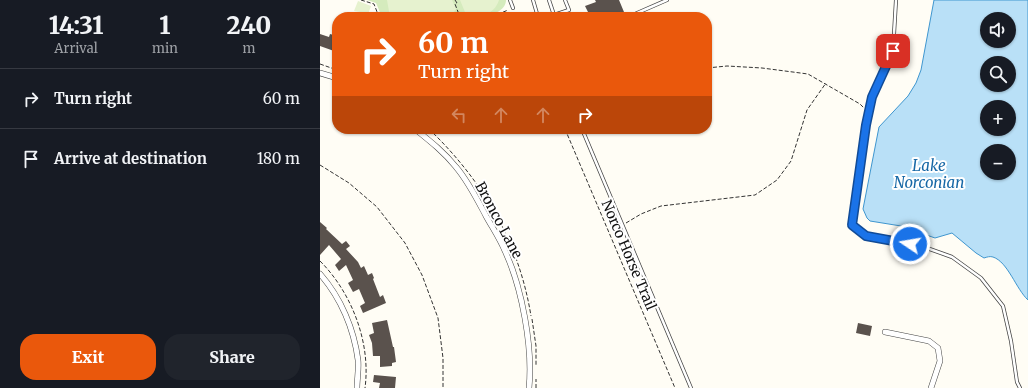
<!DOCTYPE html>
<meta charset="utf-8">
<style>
:root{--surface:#171b24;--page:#20242c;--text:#f1f3f6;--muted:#9ea1a6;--line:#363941;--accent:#ea580c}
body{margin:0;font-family:Merriweather,serif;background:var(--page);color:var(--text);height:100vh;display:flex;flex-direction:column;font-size:15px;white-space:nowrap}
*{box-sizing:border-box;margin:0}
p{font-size:13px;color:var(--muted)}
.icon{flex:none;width:22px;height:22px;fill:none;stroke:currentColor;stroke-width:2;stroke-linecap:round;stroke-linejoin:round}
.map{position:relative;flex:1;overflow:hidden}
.panel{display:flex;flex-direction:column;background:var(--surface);width:320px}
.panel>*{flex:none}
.hud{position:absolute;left:12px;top:12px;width:380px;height:122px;border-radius:16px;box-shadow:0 1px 3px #0004;background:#ea580c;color:#fff;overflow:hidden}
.controls{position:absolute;left:660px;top:12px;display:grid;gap:8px}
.controls a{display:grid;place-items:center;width:36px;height:36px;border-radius:50%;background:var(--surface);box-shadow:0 1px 3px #0004;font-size:20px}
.pin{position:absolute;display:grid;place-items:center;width:34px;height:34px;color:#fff;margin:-17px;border-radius:8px;box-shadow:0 2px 6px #0006}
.me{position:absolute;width:44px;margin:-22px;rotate:282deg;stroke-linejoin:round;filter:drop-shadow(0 0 3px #0008)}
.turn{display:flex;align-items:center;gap:14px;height:84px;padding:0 20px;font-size:18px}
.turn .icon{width:52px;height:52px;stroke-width:2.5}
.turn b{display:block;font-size:28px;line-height:34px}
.lanes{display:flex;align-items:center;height:38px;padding:0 20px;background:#0003;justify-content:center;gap:20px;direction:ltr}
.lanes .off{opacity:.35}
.eta{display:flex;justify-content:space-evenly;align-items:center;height:68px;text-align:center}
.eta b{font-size:24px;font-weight:800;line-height:28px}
.action{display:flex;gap:8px;margin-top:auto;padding:8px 20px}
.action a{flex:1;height:46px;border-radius:16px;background:var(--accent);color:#fff;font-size:16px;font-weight:800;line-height:46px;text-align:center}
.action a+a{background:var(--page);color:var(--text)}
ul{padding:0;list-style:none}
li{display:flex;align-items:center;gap:12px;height:60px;padding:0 20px;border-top:1px solid var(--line)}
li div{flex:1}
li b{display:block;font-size:15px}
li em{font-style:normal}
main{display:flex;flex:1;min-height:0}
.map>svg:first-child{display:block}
</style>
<main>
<section class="panel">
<div class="eta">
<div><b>14:31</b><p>Arrival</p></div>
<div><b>1</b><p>min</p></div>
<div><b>240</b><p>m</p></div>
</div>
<ul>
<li><svg class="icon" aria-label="right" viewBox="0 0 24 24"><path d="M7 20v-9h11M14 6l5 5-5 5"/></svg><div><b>Turn right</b></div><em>60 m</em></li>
<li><svg class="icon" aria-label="arrive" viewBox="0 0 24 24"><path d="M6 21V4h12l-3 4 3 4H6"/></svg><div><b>Arrive at destination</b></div><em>180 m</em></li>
</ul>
<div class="action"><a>Exit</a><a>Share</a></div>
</section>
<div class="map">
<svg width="708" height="388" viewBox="0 0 708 388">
<rect width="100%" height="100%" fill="#fffdf5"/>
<path fill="#d5ebbd" d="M 47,0 L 186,0 C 186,10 174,14 166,17 L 62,17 L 56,3 Z"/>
<path fill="#e6f2cf" d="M 67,0 L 132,0 L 136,9 L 132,15 L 127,17 L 70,17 Z
M 140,0 L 179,0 C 174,15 161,17 147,17 Z
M 38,1 L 51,6 L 47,17 L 42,15 L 40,12 L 34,11 Z"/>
<path fill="#b9e0f7" stroke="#3f96cf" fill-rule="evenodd" d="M 614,0 L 708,0 L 708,300 C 696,289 688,262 673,257 C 670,256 667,257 664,258 L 656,253 L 632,233 L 615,238 L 581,226 L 550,221 L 547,218 L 543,209 L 559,127 L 588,96 L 596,83 L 601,70 ZM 667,19 L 689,19 L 689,41 L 667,41 ZM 667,63 L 689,63 L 689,85 L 667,85 ZM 667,107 L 689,107 L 689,129 L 667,129 ZM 667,151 L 689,151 L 689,173 L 667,173 Z"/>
<path fill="#5a524d" d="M 275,0 L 299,0 L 304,12 L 291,17 L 256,17 L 268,12 L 265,6 L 276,2 Z
M 0,34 L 9,37 L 10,34 L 17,36 L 17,42 L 14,51 L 0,46 Z
M 0,222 L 7,228 L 6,229 L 22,244 L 26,241 L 30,246 L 26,249 L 38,262 L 41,268 L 44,266 L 48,275 L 52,273 L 54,278 L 53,279 L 60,297 L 63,295 L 66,303 L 43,313 L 40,306 L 45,303 L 39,289 L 33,292 L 28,283 L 33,280 L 26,265 L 19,271 L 15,265 L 21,259 L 9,245 L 0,255 Z
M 67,320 L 73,347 L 74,347 L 76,362 L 72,363 L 72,366 L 60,367 L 60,356 L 53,356 L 52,343 L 49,335 L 54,333 L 52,323 Z
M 538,323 L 552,326 L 550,336 L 536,333 Z
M 54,375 L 76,377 L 75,388 L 59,388 L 60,383 L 53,382 Z"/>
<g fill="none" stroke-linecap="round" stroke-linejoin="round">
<defs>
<path id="service" d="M 190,0 L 193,8
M 213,0 L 218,17
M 229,0 L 234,15
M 576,0 L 573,51 L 552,97 L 546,125 L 532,225 L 547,236 L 604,247 L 632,257 L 661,278 L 683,306 L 691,341 L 697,382 L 700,388
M 228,17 L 249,10 L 245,0
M 308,17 L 347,0
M 262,129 L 371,388"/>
<path id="minor" d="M 0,73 L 17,78
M 95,129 C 110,141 124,152 136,167 C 148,181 157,199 166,216 C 172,227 180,239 185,251 C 202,288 213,347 209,388
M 0,274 C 21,298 34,329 38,360 C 39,369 37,379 37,388
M 565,332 L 609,341 L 618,348 L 620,361 L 611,388"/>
</defs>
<use href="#service" stroke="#444" stroke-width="4"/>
<use href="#minor" stroke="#444" stroke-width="6"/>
<path stroke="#333" stroke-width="1" stroke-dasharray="4 2" stroke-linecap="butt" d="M 41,0 L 54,4 L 59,17
M 135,0 L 137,3 L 135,4 L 140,17
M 172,17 L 188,10
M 0,64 L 17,70
M 387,68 L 407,66 L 442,68 L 488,74 L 540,104 L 544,108
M 109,129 C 163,181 199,242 211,316
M 245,129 L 355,388
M 0,165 L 29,183 L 57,207 L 85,243 L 102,275 L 118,318 L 123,358 L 123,388
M 306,223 L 321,214 L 341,206 L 435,195 L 457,180 L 471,161 L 487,110 L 506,83
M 0,261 C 32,293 51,343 45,388
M 212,319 L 216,346 L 216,366
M 216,388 L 216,379"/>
<use href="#service" stroke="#fff" stroke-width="2.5"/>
<use href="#minor" stroke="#fff" stroke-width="5"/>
</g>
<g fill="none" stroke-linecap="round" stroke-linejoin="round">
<defs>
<path id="route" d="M 573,51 L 552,97 L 546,125 L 532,225 L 546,236 L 590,244"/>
</defs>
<use href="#route" stroke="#114b97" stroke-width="10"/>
<use href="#route" stroke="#1a73e8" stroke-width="7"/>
</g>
<g text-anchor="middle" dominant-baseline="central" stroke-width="4" stroke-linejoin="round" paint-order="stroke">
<g font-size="14" fill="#111" stroke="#fff">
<text transform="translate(179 220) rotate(62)">Bronco Lane</text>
<text transform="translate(309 255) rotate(67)">Norco Horse Trail</text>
</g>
<g font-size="15" font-style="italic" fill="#1768a6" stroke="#fff">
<text x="609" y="165">Lake<tspan x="609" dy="17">Norconian</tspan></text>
</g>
</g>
</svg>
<div class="controls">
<a><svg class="icon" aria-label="sound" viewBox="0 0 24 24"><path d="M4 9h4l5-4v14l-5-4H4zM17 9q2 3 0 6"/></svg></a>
<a><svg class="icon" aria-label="search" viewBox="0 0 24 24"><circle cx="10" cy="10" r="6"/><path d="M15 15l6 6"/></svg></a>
<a>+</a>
<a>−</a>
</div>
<div class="pin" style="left:573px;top:51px;background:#d93025"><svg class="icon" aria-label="arrive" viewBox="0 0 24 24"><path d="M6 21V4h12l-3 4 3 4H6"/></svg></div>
<svg class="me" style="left:590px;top:244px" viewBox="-20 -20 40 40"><circle r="17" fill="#1a73e8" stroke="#fff" stroke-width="3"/><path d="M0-11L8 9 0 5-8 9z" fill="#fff"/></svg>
<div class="hud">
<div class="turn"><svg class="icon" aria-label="right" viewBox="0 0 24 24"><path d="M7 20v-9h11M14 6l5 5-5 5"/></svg><div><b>60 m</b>Turn right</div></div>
<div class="lanes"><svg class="icon off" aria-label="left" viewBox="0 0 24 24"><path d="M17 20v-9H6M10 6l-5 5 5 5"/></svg><svg class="icon off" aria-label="ahead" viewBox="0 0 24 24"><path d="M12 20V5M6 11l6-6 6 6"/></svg><svg class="icon off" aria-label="ahead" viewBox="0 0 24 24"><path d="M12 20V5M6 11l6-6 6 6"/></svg><svg class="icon" aria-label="right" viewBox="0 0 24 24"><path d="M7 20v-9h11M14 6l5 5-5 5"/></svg></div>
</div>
</div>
</main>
